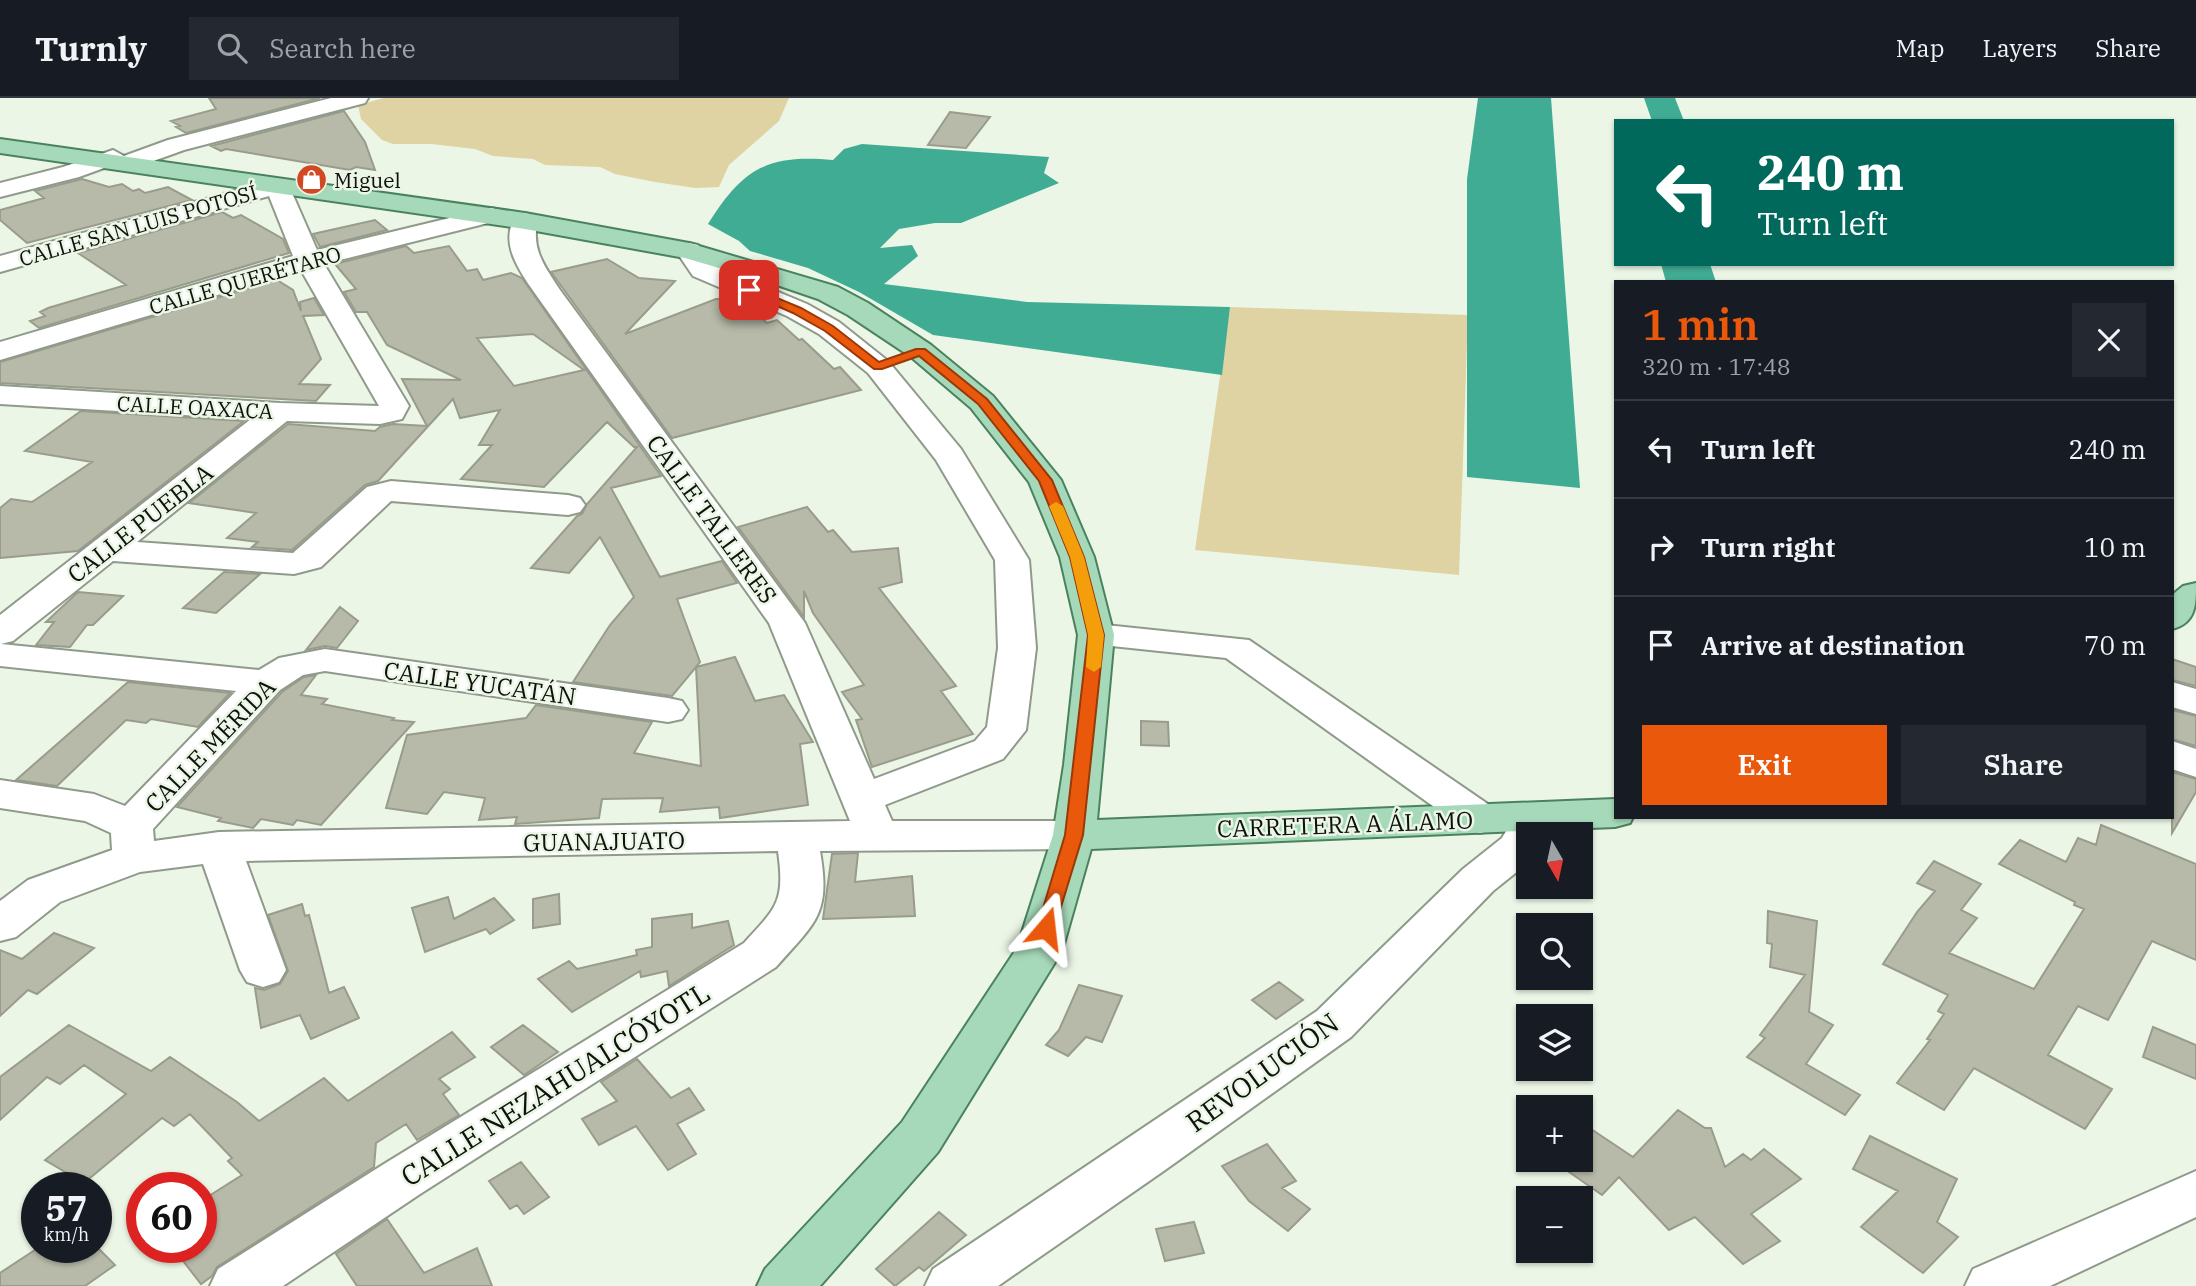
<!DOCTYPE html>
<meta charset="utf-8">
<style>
:root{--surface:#171b24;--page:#242831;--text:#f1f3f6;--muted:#9ea1a6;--line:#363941;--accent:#ea580c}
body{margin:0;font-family:"IBM Plex Serif",serif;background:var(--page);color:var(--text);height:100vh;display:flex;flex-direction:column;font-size:26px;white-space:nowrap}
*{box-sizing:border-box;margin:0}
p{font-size:23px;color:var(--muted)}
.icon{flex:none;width:38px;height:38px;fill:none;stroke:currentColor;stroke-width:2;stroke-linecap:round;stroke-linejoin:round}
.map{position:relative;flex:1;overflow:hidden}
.drawer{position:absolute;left:1614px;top:182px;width:560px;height:539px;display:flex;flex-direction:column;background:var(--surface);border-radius:0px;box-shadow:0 2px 5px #0004}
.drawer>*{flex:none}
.hud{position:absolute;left:1614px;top:21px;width:560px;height:147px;border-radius:0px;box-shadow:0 2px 5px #0004;background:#00695c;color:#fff;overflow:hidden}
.needle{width:46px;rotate:171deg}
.tools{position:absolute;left:1516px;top:724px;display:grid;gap:14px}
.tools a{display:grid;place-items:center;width:77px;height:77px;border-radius:0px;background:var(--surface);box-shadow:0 2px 5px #0004;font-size:35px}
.speed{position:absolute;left:21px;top:1074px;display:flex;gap:14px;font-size:35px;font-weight:700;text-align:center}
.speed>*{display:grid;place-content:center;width:91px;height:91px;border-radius:50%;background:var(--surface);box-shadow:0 2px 5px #0004;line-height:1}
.speed small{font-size:18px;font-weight:400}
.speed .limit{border:10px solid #d22;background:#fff;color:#111}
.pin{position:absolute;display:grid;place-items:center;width:60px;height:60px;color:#fff;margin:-30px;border-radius:14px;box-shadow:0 4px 10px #0006}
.me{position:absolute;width:77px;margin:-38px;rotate:17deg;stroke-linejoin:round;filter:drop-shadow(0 0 5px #0008)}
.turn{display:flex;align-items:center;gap:24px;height:147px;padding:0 28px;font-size:32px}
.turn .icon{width:91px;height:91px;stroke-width:2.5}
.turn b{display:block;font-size:49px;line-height:60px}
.round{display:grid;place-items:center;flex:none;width:74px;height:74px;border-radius:0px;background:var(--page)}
.head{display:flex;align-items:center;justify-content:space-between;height:119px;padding:0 28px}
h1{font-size:42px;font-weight:600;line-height:52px;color:var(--accent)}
.primary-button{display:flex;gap:14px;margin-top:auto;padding:14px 28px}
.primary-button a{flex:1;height:80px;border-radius:0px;background:var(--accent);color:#fff;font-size:28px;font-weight:600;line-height:80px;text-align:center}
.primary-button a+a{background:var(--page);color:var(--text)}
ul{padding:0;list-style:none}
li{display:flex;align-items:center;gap:21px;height:98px;padding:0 28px;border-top:2px solid var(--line)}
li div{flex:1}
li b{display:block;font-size:26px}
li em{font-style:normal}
header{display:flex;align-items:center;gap:42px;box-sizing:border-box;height:98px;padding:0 35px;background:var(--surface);border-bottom:2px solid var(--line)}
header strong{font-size:33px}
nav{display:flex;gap:38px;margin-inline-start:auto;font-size:24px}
.search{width:490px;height:63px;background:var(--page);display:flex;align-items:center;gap:18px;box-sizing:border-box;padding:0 24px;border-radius:0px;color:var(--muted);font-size:26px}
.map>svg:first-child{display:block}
</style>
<header>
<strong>Turnly</strong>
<div class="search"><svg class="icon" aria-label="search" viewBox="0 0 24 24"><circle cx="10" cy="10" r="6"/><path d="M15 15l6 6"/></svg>Search here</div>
<nav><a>Map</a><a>Layers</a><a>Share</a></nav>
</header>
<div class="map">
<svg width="2196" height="1188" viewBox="0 0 2196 1188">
<rect width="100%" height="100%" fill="#ebf6e6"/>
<path fill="#dfd3a3" d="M 384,0 L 789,0 L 779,23 L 729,67 L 719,89 L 695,90 L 655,84 L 615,76 L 600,69 L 545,67 L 533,61 L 493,58 L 475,51 L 431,46 L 393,46 L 382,42 L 361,21 L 358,7 Z
M 1230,209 L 1468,217 L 1459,477 L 1195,452 Z"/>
<path fill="#41ac94" d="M 1478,0 L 1551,0 L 1580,390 L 1467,379 L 1467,81 Z
M 1644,0 L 1675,0 L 1684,23 L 1652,23 Z
M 862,46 L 1049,59 L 1044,75 L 1059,85 L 961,125 L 935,125 L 899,131 L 880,150 L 912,147 L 918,158 L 884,186 L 1027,204 L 1230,209 L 1222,277 L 933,237 L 859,194 L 808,170 L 750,153 L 739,143 L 708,126 C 743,70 768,56 833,62 L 844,51 Z
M 1661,166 L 1710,166 L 1716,184 L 1666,184 Z"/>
<path fill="#b7baa8" stroke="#999c8b" stroke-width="2" fill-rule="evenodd" d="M 209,0 L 320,0 L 186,35 L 176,29 L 180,28 L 171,23 L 216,11 Z
M 344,13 L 365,44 L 375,72 L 356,69 L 350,72 L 226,51 L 221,53 L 211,48 Z
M 950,14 L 990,19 L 966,50 L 928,47 Z
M 82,81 L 109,89 L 122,86 L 133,93 L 139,91 L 145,95 L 168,89 L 192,102 L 27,145 L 0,122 L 0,112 L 44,100 L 35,93 Z
M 222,114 L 233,120 L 241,117 L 283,141 L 289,155 L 39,230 L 30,223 L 45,218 L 40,214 L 48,210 L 126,187 L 78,155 Z
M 375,122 L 387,132 L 320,149 L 313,136 Z
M 406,148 L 414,155 L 449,148 L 467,173 L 477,171 L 483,182 L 511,175 L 522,180 L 661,378 L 611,390 L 660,479 L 722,463 L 737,485 L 677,501 L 700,564 L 696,569 L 735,559 L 755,603 L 784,597 L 813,644 L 800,646 L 808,707 L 720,720 L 719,709 L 660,714 L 663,700 L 602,701 L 599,720 L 515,726 L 517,719 L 479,722 L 485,700 L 444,694 L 427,716 L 386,710 L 407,637 L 526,620 L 536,607 L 652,624 L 634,655 L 701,668 L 696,569 L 672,598 L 573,584 L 610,527 L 634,499 L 600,439 L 569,475 L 531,470 L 577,418 L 582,416 L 587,406 L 637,349 L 634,349 L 607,324 L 544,389 L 461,381 L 492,347 L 479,347 L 500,312 L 460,320 L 453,301 L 378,383 L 365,387 L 292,452 L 252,449 L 258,444 L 227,440 L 256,415 L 189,405 L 288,326 L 375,333 L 380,329 L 393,326 L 427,328 L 402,281 L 461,282 L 387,247 L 367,214 L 356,214 L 344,194 L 356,191 L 335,166 ZM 533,236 L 584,272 L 514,288 L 477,240 Z
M 607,161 L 639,180 L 675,183 L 625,236 L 716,201 L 723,201 L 739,217 L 754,213 L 767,225 L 777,222 L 799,242 L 802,241 L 834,271 L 840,269 L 861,292 L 672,340 L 551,174 Z
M 277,182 L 293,192 L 301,213 L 300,204 L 314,200 L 324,217 L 303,218 L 321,261 L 299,286 L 330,287 L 316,303 L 0,285 L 0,264 Z
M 81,313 L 244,323 L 78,453 L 0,460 L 0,410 L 11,401 L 32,404 L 92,364 L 25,353 Z
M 807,409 L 828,434 L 833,432 L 852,454 L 898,450 L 902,484 L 879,490 L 956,588 L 941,593 L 973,636 L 872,669 L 856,622 L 862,621 L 842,594 L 864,587 L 813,515 L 804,493 L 804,519 L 738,429 Z
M 224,474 L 260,476 L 216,515 L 183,510 Z
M 78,494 L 123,498 L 93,527 L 87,527 L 70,549 L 36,547 L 54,524 L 46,524 Z
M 340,509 L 358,523 L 337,550 L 325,548 L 306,552 Z
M 2172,561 L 2196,569 L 2196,588 L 2172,582 Z
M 316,577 L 301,597 L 327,601 L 322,606 L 394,620 L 392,622 L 414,624 L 321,727 L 297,722 L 293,727 L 261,721 L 253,730 L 218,723 L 221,720 L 177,709 L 282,594 L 304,579 Z
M 128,584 L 230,595 L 198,629 L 151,621 L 146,625 L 126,622 L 57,688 L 16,682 Z
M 2172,612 L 2196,618 L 2196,648 L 2172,641 Z
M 1141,623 L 1168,624 L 1169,648 L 1141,647 Z
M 2172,674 L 2196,681 L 2196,694 L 2172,735 Z
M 2101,727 L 2196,766 L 2196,862 L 2152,843 L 2108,922 L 2078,908 L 2048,957 L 2112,991 L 2085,1031 L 1974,970 L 1944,1012 L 1897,985 L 1930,942 L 1927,941 L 1944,916 L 1938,913 L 1948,897 L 1883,866 L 1917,814 L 1935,793 L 1917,785 L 1934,763 L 1981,786 L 1961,812 L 1977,820 L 1949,855 L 2034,891 L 2084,811 L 2074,807 L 2075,804 L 1999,766 L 2020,742 L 2066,764 L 2078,740 L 2096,747 Z
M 858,755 L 855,784 L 912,778 L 915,818 L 823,821 L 832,756 Z
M 559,796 L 560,826 L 533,830 L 533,801 Z
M 448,799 L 454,821 L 494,800 L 514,822 L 490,836 L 486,831 L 425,854 L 412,810 Z
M 302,806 L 305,818 L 309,817 L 329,895 L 344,889 L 359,920 L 311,941 L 300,917 L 261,930 L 255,890 L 264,892 L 280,886 L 288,873 L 268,817 Z
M 1768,813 L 1817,823 L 1809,914 L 1833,927 L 1806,966 L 1860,997 L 1845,1017 L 1747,959 L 1765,940 L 1760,937 L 1805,877 L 1770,869 L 1772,846 L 1767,845 Z
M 692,816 L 692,830 L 728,823 L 734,847 L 669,888 L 667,873 L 641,879 L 640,873 L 572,914 L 538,881 L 569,863 L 577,871 L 637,857 L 636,852 L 652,849 L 652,821 Z
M 54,835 L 94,850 L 37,896 L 28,892 L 0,918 L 0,852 L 22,861 Z
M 1279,884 L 1303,902 L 1276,921 L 1252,902 Z
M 1079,887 L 1122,898 L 1102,944 L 1086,939 L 1068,958 L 1046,947 L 1059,932 Z
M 69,927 L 151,973 L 170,959 L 237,1004 L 259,1023 L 324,980 L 348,1003 L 452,934 L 475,959 L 439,981 L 450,991 L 443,996 L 459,1017 L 417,1042 L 406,1026 L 376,1045 L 374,1069 L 217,1169 L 212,1178 L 201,1186 L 173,1150 L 201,1150 L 201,1103 L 242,1077 L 228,1063 L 232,1060 L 190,1016 L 174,1028 L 162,1020 L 84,1085 L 45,1062 L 126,996 L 84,967 L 60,986 L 47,979 L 0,1022 L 0,979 Z
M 523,927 L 558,954 L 524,977 L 491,949 Z
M 2153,929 L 2196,947 L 2196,981 L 2143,959 Z
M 637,961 L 671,1000 L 689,990 L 704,1012 L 677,1026 L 696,1056 L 668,1072 L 636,1028 L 599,1047 L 582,1021 L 617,1003 L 601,984 Z
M 1678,1012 L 1705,1030 L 1711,1030 L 1725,1069 L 1743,1056 L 1751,1062 L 1764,1051 L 1801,1081 L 1751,1116 L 1780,1143 L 1743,1166 L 1695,1119 L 1669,1132 L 1619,1079 L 1602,1097 L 1552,1062 L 1580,1062 L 1580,1047 L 1585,1042 L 1580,1032 L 1585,1027 L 1633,1059 Z
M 1870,1038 L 1957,1081 L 1937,1124 L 1958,1139 L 1923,1175 L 1861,1129 L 1898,1093 L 1853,1071 Z
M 1267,1046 L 1296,1083 L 1282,1090 L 1310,1111 L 1288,1133 L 1249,1103 L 1222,1068 Z
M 521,1064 L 549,1099 L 524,1116 L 517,1107 L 510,1111 L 489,1083 Z
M 939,1114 L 966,1137 L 924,1173 L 919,1169 L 895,1188 L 876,1171 Z
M 387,1121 L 424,1175 L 477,1150 L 492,1188 L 357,1188 L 336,1156 Z
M 1194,1124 L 1204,1155 L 1165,1163 L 1156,1131 Z
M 38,1150 L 98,1150 L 115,1167 L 85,1188 L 0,1188 L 0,1175 Z"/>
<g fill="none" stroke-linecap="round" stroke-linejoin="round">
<defs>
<path id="minor" d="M 331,0 L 368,0 L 365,5 L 184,52 L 134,70 L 118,70 L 115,66 L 79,79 L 0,99 L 0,85 L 63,69 L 113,52 L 124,58 L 168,42 Z
M 277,81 L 286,83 L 289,88 L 317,152 L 491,110 L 500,112 L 503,117 L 500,122 L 324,166 L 409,308 L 402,321 L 380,326 L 287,323 L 137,444 L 293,455 L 367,389 L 391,383 L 568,397 L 580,400 L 585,407 L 580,414 L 568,417 L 391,403 L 321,469 L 294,476 L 113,463 L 13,543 L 1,546 L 259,572 L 279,560 L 325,551 L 668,600 L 682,603 L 688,612 L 682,621 L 668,624 L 325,573 L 303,577 L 280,592 L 153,731 L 154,743 L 219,734 L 850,723 L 769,525 L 539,201 C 523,178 497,146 516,118 L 525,115 L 534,118 L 538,123 C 530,151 546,170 560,192 L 805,525 L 874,681 L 975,643 L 987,629 L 998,550 L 995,462 L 936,362 L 868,275 L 819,236 L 787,218 L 693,178 L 676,153 L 680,147 L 689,145 L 698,147 L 711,166 L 807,206 L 839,224 L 888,263 L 961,351 L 1029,462 L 1036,550 L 1026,632 L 1003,661 L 885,707 L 892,723 L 1074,723 L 1089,727 L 1095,737 L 1089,747 L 1074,751 L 820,753 C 831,816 816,824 776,869 L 420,1096 L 283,1188 L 210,1188 L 218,1171 L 384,1066 L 744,845 C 777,809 785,804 778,753 L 246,763 L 286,872 L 279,884 L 263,889 L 247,884 L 240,872 L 203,766 L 140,774 L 60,804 L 16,839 L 0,843 L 0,803 L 28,782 L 112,752 L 111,735 L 85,723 L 0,710 L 0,682 L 94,696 L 125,708 L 236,593 L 0,568 L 0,517 L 251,321 L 0,306 L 0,288 L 280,305 L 379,308 L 301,172 L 0,262 L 0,244 L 293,158 L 269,98 L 0,174 L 0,158 Z
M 1096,526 L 1249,542 L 1495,711 L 1501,721 L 1495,731 L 1480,735 L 1465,731 L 1226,560 L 1083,545 L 1078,537 L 1083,529 Z
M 2172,584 L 2196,591 L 2196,616 L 2172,609 Z
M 2172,643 L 2196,651 L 2196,679 L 2172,671 Z
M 1535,705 L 1550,709 L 1556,719 L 1547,737 L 1528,737 L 1528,765 L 1493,793 L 1351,939 L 1165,1072 L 998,1188 L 925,1188 L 933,1171 L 1317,913 L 1463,771 L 1502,740 L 1520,709 Z
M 2196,1073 L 2196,1119 L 2050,1188 L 1965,1188 L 1973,1171 Z"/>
<path id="major" d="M 0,41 L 525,115 L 689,145 L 838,189 L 868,205 L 931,247 L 993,298 L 1061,382 L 1094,459 L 1114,537 L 1097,722 L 1615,701 L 1615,719 L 1633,719 L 1630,725 L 1615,729 L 1091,751 L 1062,853 L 938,1054 L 820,1188 L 757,1188 L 765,1171 L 902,1024 L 1017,850 L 1053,737 L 1064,667 L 1078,537 L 1060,459 L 1029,384 L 971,310 L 911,259 L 848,217 L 818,201 L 777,187 L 685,160 L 525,131 L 0,55 Z
M 2196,485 C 2196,507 2196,525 2172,531 L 2172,497 L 2183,488 Z"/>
</defs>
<use href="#minor" stroke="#909a8b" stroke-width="4"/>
<use href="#major" stroke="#4a825e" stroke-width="4"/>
<use href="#minor" fill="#fff" fill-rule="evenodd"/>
<use href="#major" fill="#a6d9b9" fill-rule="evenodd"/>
</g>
<path fill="#ea580c" stroke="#983908" stroke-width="2" d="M 745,190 L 753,190 L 801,210 L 833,228 L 879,264 L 916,251 L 925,251 L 987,301 L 1052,382 L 1084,459 L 1104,537 L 1083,737 L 1053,835 L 1040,835 L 1037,830 L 1065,737 L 1088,537 L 1070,459 L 1039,383 L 978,306 L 919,258 L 882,271 L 874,271 L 825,233 L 793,215 L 745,194 Z"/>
<path fill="#f59e0b" d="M 1056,404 L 1063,408 L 1084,459 L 1104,537 L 1101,569 L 1094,574 L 1086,569 L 1088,537 L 1070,459 L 1049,408 Z"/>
<defs>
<symbol id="shop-disc" viewBox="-11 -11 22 22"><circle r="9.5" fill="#d14823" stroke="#ebf6e6"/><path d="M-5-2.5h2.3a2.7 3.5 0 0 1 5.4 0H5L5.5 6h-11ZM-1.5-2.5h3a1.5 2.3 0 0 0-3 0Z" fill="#fff"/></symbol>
</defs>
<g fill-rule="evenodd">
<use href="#shop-disc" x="294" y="64" width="35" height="35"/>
</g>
<g text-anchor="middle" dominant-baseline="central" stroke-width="5" stroke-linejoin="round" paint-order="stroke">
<g font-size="21" fill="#0e110c" stroke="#ebf6e6" text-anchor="start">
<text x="334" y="82">Miguel</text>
</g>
<g font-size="21" fill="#0e110c" stroke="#ebf6e6">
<text transform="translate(138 127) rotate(-16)">CALLE SAN LUIS POTOSÍ</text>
<text transform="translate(245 182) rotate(-16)">CALLE QUERÉTARO</text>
<text transform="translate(195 309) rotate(3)">CALLE OAXACA</text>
</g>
<g font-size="24" fill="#0e110c" stroke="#ebf6e6">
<text transform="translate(712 421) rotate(54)">CALLE TALLERES</text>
<text transform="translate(140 425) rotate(-38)">CALLE PUEBLA</text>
<text transform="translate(480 585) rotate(8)">CALLE YUCATÁN</text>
<text transform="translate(210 647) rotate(-46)">CALLE MÉRIDA</text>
<text transform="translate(1345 726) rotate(-2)">CARRETERA A ÁLAMO</text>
<text transform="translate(604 743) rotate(-1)">GUANAJUATO</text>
</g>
<g font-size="28" fill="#0e110c" stroke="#ebf6e6">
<text transform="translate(1262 974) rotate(-36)">REVOLUCIÓN</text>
<text transform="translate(555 986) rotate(-32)">CALLE NEZAHUALCÓYOTL</text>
</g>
</g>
</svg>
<div class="tools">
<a><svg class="needle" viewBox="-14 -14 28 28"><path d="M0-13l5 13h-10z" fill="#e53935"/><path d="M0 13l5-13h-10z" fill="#9ea1a6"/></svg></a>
<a><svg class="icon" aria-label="search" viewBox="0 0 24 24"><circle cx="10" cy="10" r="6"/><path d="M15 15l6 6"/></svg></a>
<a><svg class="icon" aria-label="layers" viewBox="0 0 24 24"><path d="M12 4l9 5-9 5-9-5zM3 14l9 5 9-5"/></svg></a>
<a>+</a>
<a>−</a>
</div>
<div class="speed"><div>57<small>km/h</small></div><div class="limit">60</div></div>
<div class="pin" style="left:749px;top:192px;background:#d93025"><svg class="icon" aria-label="arrive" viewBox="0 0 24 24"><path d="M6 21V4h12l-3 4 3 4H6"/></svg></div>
<svg class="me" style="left:1046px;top:830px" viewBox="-20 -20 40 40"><path d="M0-17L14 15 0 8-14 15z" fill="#ea580c" stroke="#fff" stroke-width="4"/></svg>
<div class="hud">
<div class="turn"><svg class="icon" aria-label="left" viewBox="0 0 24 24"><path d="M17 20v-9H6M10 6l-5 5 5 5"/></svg><div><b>240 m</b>Turn left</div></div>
</div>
<section class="drawer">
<div class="head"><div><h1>1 min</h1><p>320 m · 17:48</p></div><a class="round"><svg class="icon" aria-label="close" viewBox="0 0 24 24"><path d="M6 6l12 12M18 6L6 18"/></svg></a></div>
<ul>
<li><svg class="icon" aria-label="left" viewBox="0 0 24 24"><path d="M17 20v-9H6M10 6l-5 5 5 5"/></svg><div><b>Turn left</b></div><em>240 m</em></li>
<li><svg class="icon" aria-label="right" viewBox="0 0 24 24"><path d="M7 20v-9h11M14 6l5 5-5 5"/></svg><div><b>Turn right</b></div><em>10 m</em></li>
<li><svg class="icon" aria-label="arrive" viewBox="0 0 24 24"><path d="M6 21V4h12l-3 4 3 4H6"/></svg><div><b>Arrive at destination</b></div><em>70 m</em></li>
</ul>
<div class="primary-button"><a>Exit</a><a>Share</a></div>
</section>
</div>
